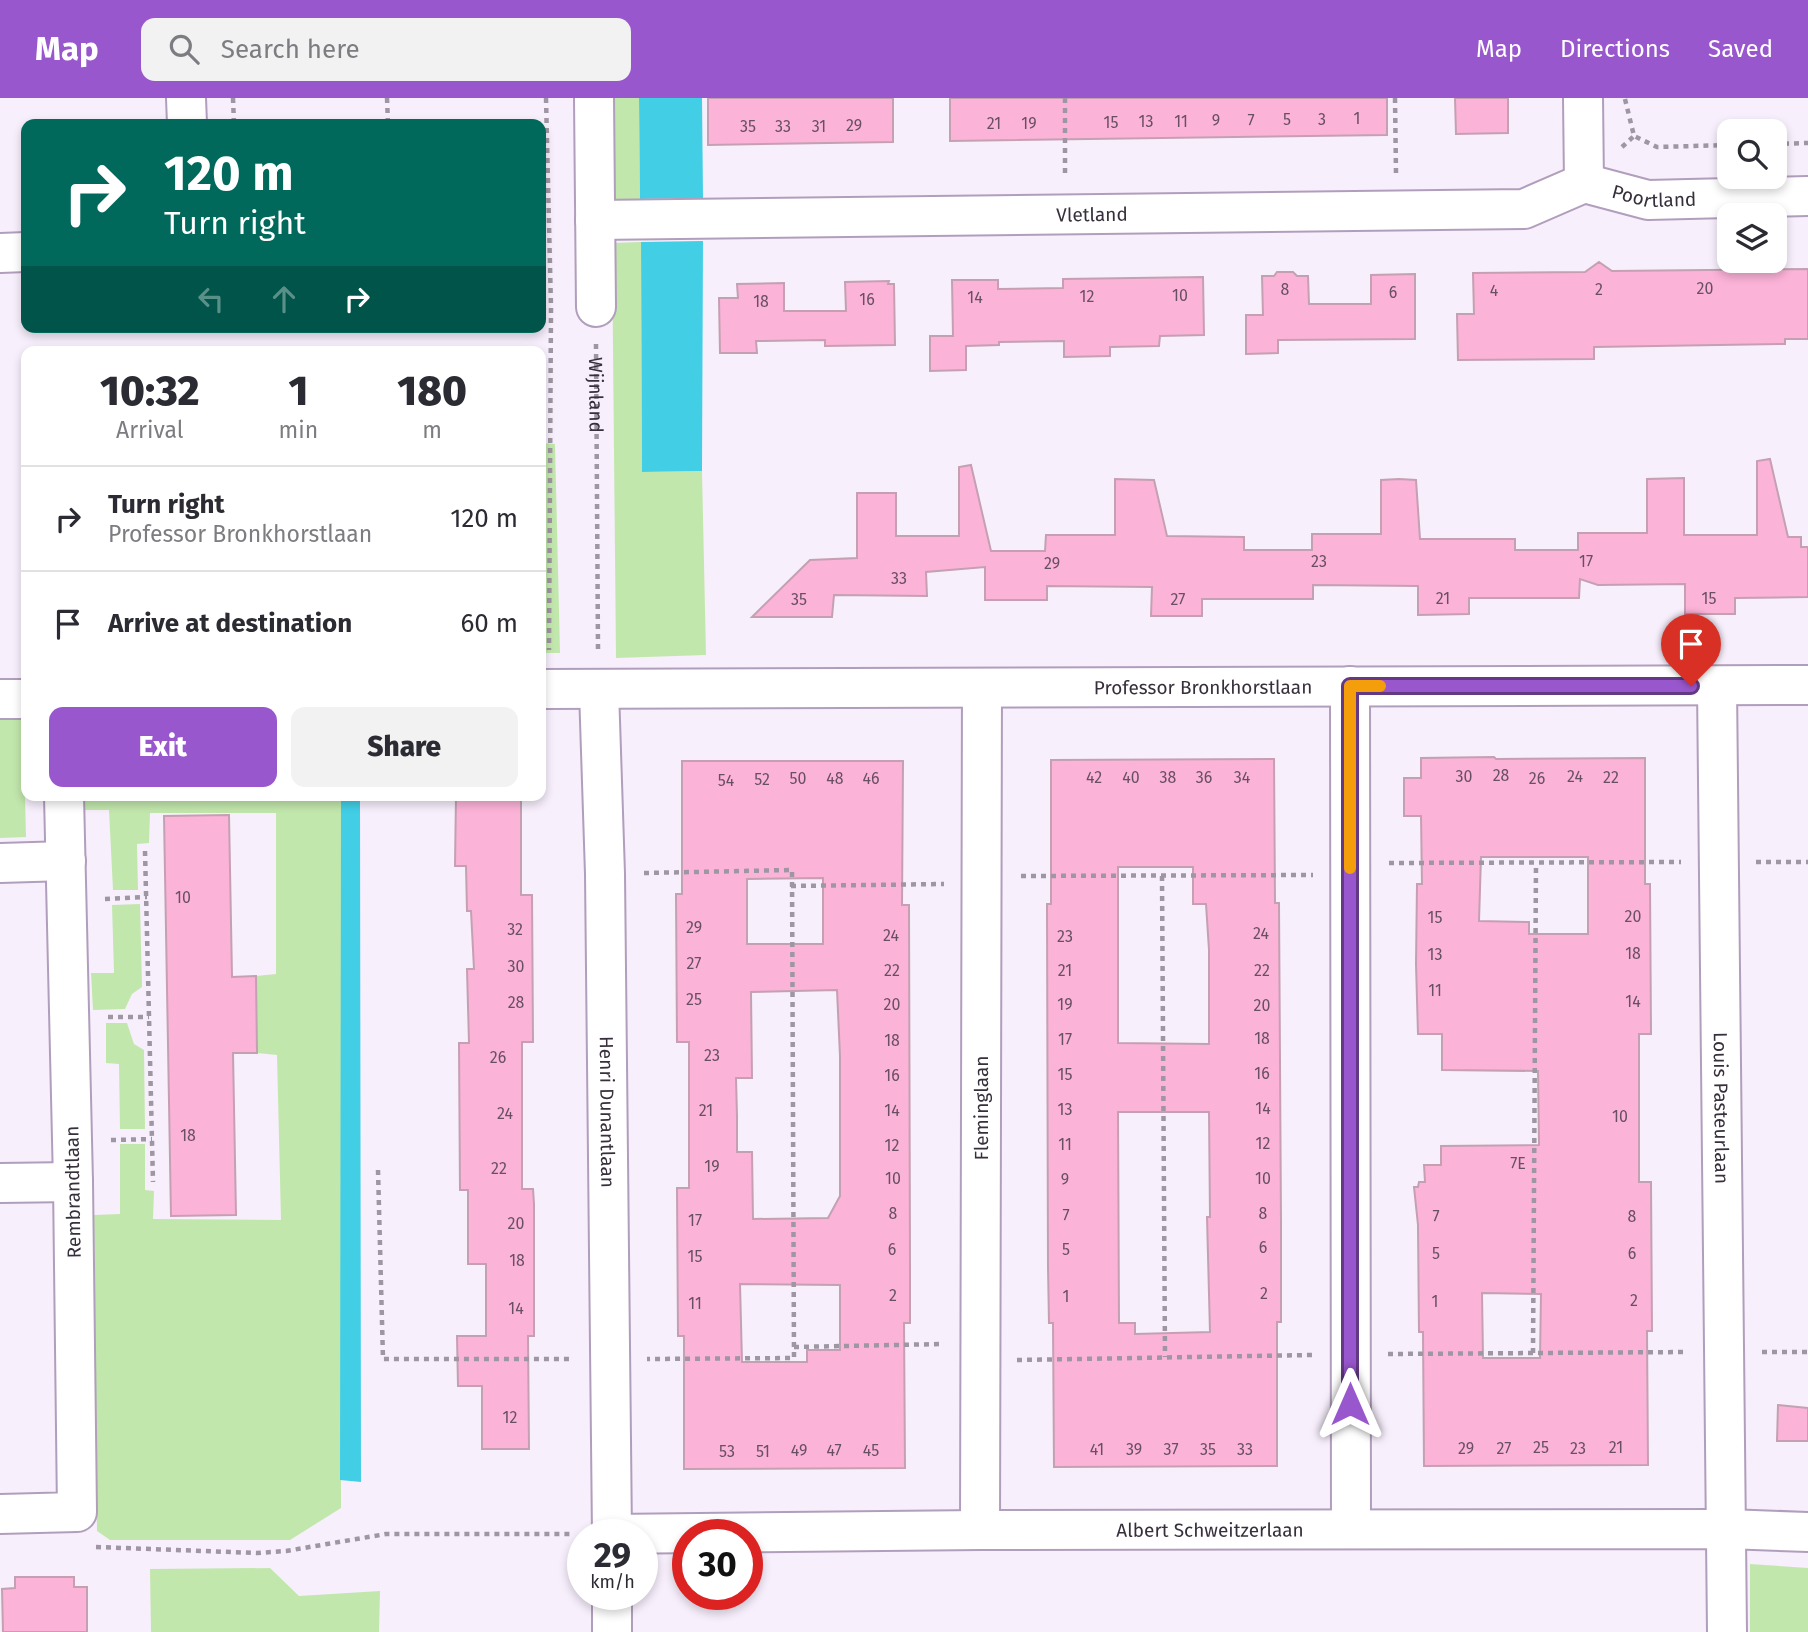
<!DOCTYPE html>
<style>
:root{--surface:#fff;--page:#f2f2f3;--text:#2b2b33;--muted:#7c7c81;--line:#e1e1e2;--accent:#9957cd}
body{margin:0;font-family:"Fira Sans",sans-serif;background:var(--page);color:var(--text);height:100vh;display:flex;flex-direction:column;font-size:26px;white-space:nowrap}
*{box-sizing:border-box;margin:0}
p{font-size:23px;color:var(--muted)}
.icon{flex:none;width:38px;height:38px;fill:none;stroke:currentColor;stroke-width:2;stroke-linecap:round;stroke-linejoin:round}
.map{position:relative;flex:1;overflow:hidden}
.side{position:absolute;left:21px;top:248px;width:525px;height:455px;display:flex;flex-direction:column;background:var(--surface);border-radius:14px;box-shadow:0 4px 10px #0003}
.side>*{flex:none}
.guide{position:absolute;left:21px;top:21px;width:525px;height:214px;border-radius:14px;box-shadow:0 4px 10px #0003;background:#00695c;color:#fff;overflow:hidden}
.tools{position:absolute;left:1717px;top:21px;display:grid;gap:14px}
.tools a{display:grid;place-items:center;width:70px;height:70px;border-radius:14px;background:var(--surface);box-shadow:0 4px 10px #0003;font-size:35px}
.speed{position:absolute;left:567px;top:1421px;display:flex;gap:14px;font-size:35px;font-weight:700;text-align:center}
.speed>*{display:grid;place-content:center;width:91px;height:91px;border-radius:50%;background:var(--surface);box-shadow:0 4px 10px #0003;line-height:1}
.speed small{font-size:18px;font-weight:400}
.speed .limit{border:10px solid #d22;background:#fff;color:#111}
.pin{position:absolute;display:grid;place-items:center;width:60px;height:60px;color:#fff;margin:-72px -30px;border-radius:50% 50% 50% 0;rotate:-45deg;box-shadow:0 0 7px #0007}
.pin .icon{rotate:45deg}
.me{position:absolute;width:77px;margin:-38px;rotate:0deg;stroke-linejoin:round;filter:drop-shadow(0 0 5px #0008)}
.turn{display:flex;align-items:center;gap:24px;height:147px;padding:0 28px;font-size:32px}
.turn .icon{width:91px;height:91px;stroke-width:2.5}
.turn b{display:block;font-size:49px;line-height:60px}
.lanes{display:flex;align-items:center;height:66px;padding:0 28px;background:#0003;justify-content:center;gap:35px;direction:ltr}
.lanes .off{opacity:.35}
.eta{display:flex;justify-content:space-evenly;align-items:center;height:119px;text-align:center}
.eta b{font-size:42px;font-weight:800;line-height:49px}
.cta{display:flex;gap:14px;margin-top:auto;padding:14px 28px}
.cta a{flex:1;height:80px;border-radius:14px;background:var(--accent);color:#fff;font-size:28px;font-weight:800;line-height:80px;text-align:center}
.cta a+a{background:var(--page);color:var(--text)}
ul{padding:0;list-style:none}
li{display:flex;align-items:center;gap:21px;height:105px;padding:0 28px;border-top:2px solid var(--line)}
li div{flex:1}
li b{display:block;font-size:26px}
li em{font-style:normal}
header{display:flex;align-items:center;gap:42px;box-sizing:border-box;height:98px;padding:0 35px;background:var(--accent);color:#fff}
header strong{font-size:33px}
nav{display:flex;gap:38px;margin-inline-start:auto;font-size:24px}
.search{width:490px;height:63px;background:var(--page);display:flex;align-items:center;gap:18px;box-sizing:border-box;padding:0 24px;border-radius:14px;color:var(--muted);font-size:26px}
.map>svg:first-child{display:block}
</style>
<header>
<strong>Map</strong>
<div class="search"><svg class="icon" aria-label="search" viewBox="0 0 24 24"><circle cx="10" cy="10" r="6"/><path d="M15 15l6 6"/></svg>Search here</div>
<nav><a>Map</a><a>Directions</a><a>Saved</a></nav>
</header>
<div class="map">
<svg width="1808" height="1534" viewBox="0 0 1808 1534">
<rect width="100%" height="100%" fill="#f7effc"/>
<path fill="#c2e7ac" d="M 608,0 L 639,0 L 640,101 L 610,103 Z
M 641,144 L 642,374 L 702,373 L 706,557 L 616,560 L 612,145 Z
M 541,345 L 555,346 L 560,555 L 541,555 Z
M 0,620 L 23,620 L 26,739 L 0,740 Z
M 82,698 L 341,698 L 341,1410 L 290,1442 L 110,1442 L 97,1433 L 94,1117 L 120,1116 L 120,1046 L 145,1046 L 145,1092 L 154,1093 L 153,1121 L 281,1122 L 277,957 L 257,955 L 256,878 L 276,876 L 276,715 L 150,715 L 149,745 L 137,746 L 138,792 L 113,792 L 109,712 L 82,712 Z
M 140,806 L 142,889 L 132,896 L 125,911 L 93,912 L 91,875 L 114,875 L 112,807 Z
M 106,925 L 127,925 L 134,946 L 144,952 L 145,1031 L 120,1031 L 119,966 L 106,965 Z
M 1750,1466 L 1808,1470 L 1808,1534 L 1750,1534 Z
M 270,1470 L 299,1498 L 380,1493 L 379,1534 L 151,1534 L 150,1471 Z"/>
<path fill="#42cfe6" d="M 639,0 L 702,0 L 703,100 L 640,101 Z
M 703,143 L 702,373 L 642,374 L 641,144 Z
M 341,698 L 360,698 L 361,1384 L 340,1382 Z"/>
<path fill="#fcb3d8" stroke="#c4a0b2" stroke-width="2" fill-rule="evenodd" d="M 708,0 L 893,0 L 893,44 L 708,47 Z
M 950,0 L 1387,0 L 1387,37 L 950,43 Z
M 1455,0 L 1508,0 L 1508,35 L 1456,36 Z
M 1599,164 L 1612,173 L 1808,171 L 1808,241 L 1785,241 L 1785,246 L 1594,249 L 1594,261 L 1458,262 L 1457,216 L 1474,216 L 1473,175 L 1585,174 Z
M 1277,174 L 1293,174 L 1297,178 L 1308,178 L 1309,206 L 1371,206 L 1371,177 L 1415,176 L 1415,241 L 1278,242 L 1278,255 L 1246,256 L 1246,217 L 1263,217 L 1262,178 L 1274,178 Z
M 1203,179 L 1204,237 L 1160,238 L 1159,248 L 1110,249 L 1110,258 L 1064,259 L 1064,243 L 999,244 L 999,247 L 966,248 L 966,272 L 930,273 L 930,238 L 953,238 L 952,182 L 998,182 L 998,191 L 1063,190 L 1063,181 Z
M 889,183 L 888,186 L 894,186 L 895,247 L 825,248 L 825,242 L 756,243 L 757,255 L 720,255 L 719,200 L 738,200 L 737,186 L 784,185 L 784,213 L 846,213 L 845,184 Z
M 1770,361 L 1788,439 L 1801,439 L 1801,449 L 1808,449 L 1808,499 L 1735,500 L 1735,516 L 1685,516 L 1685,486 L 1598,487 L 1580,481 L 1579,500 L 1469,500 L 1469,516 L 1418,517 L 1418,488 L 1313,487 L 1313,501 L 1202,501 L 1202,518 L 1151,518 L 1152,489 L 1047,488 L 1047,502 L 985,502 L 985,469 L 926,474 L 927,498 L 834,497 L 832,519 L 752,519 L 810,462 L 857,460 L 857,395 L 896,395 L 896,438 L 959,438 L 959,369 L 971,367 L 991,453 L 1045,453 L 1046,437 L 1115,437 L 1115,381 L 1154,382 L 1167,438 L 1244,439 L 1244,452 L 1312,452 L 1312,436 L 1381,436 L 1381,382 L 1399,381 L 1416,382 L 1420,441 L 1515,441 L 1515,452 L 1578,452 L 1578,435 L 1647,435 L 1647,381 L 1684,380 L 1684,437 L 1757,437 L 1757,363 Z
M 1494,659 L 1496,661 L 1645,660 L 1645,786 L 1650,786 L 1651,936 L 1639,936 L 1639,1084 L 1651,1084 L 1652,1233 L 1647,1233 L 1648,1367 L 1424,1368 L 1423,1234 L 1419,1234 L 1418,1127 L 1414,1089 L 1418,1089 L 1419,1084 L 1425,1084 L 1424,1067 L 1441,1067 L 1441,1048 L 1539,1047 L 1538,973 L 1442,972 L 1442,936 L 1418,936 L 1416,866 L 1417,786 L 1422,786 L 1421,718 L 1404,718 L 1404,680 L 1421,680 L 1421,660 ZM 1481,759 L 1588,759 L 1588,836 L 1529,836 L 1529,824 L 1479,823 ZM 1482,1195 L 1541,1196 L 1540,1260 L 1483,1260 Z
M 1274,661 L 1275,805 L 1279,805 L 1281,1124 L 1281,1224 L 1277,1224 L 1277,1368 L 1054,1369 L 1053,1225 L 1049,1225 L 1048,1169 L 1047,806 L 1051,806 L 1051,662 ZM 1118,769 L 1193,769 L 1193,806 L 1206,806 L 1209,852 L 1209,946 L 1118,945 ZM 1118,1014 L 1209,1014 L 1210,1119 L 1207,1119 L 1210,1234 L 1135,1236 L 1135,1225 L 1119,1225 Z
M 682,663 L 903,663 L 902,807 L 909,807 L 910,1167 L 910,1225 L 904,1225 L 905,1370 L 684,1371 L 684,1238 L 678,1238 L 677,1090 L 689,1090 L 689,944 L 677,944 L 676,796 L 682,796 ZM 823,780 L 823,846 L 747,846 L 747,781 ZM 837,892 L 840,958 L 840,1098 L 828,1120 L 753,1121 L 752,1054 L 737,1054 L 737,1018 L 736,980 L 752,980 L 751,894 ZM 740,1186 L 840,1187 L 840,1252 L 807,1252 L 807,1264 L 742,1264 Z
M 456,698 L 521,698 L 521,797 L 532,797 L 533,944 L 522,944 L 522,1091 L 533,1091 L 534,1106 L 534,1238 L 528,1238 L 529,1351 L 482,1351 L 482,1288 L 458,1288 L 457,1238 L 486,1238 L 486,1166 L 468,1166 L 468,1092 L 460,1092 L 459,945 L 469,945 L 467,871 L 474,871 L 471,813 L 467,813 L 466,768 L 455,768 Z
M 229,717 L 232,879 L 256,878 L 257,955 L 233,955 L 236,1117 L 171,1118 L 164,718 Z
M 1778,1307 L 1808,1310 L 1808,1343 L 1777,1343 Z
M 15,1479 L 74,1479 L 74,1489 L 87,1489 L 87,1534 L 3,1534 L 2,1491 L 15,1490 Z"/>
<g fill="none" stroke-linecap="round" stroke-linejoin="round">
<defs>
<g id="street">
<path d="M 186,0 L 187,26"/>
<path d="M 594,0 L 596,209"/>
<path d="M 1583,0 L 1584,85"/>
<path id="s2" d="M 1584,85 L 1648,102 L 1808,98"/>
<path id="s3" d="M 595,122 L 1524,111 L 1584,85"/>
<path d="M 0,155 L 26,154"/>
<path d="M 1350,588 L 1351,1431"/>
<path id="s4" d="M 1717,588 L 1727,1534"/>
<path id="s5" d="M 541,591 L 1808,587"/>
<path id="s6" d="M 599,592 L 605,776 L 612,1437"/>
<path d="M 0,601 L 26,601"/>
<path d="M 0,765 L 66,763"/>
<path d="M 0,1085 L 73,1084"/>
<path d="M 0,1416 L 77,1414 L 73,1084 L 64,698"/>
<path id="s7" d="M 980,1432 L 982,590"/>
<path id="s8" d="M 612,1436 L 980,1432 L 1727,1431 L 1808,1434"/>
<path d="M 612,1496 L 612,1534"/>
</g>
</defs>
<use href="#street" stroke="#b19ebc" stroke-width="42"/>
<g stroke="#9e96a2" stroke-width="4.5" stroke-dasharray="5 5" stroke-linecap="butt">
<path d="M 233,0 L 234,26"/>
<path d="M 387,0 L 388,26"/>
<path d="M 546,0 L 551,209 L 549,552"/>
<path d="M 1065,0 L 1065,80"/>
<path d="M 1395,0 L 1396,76"/>
<path d="M 1625,1 L 1634,38 L 1657,49 L 1729,47"/>
<path d="M 1774,46 L 1808,45"/>
<path d="M 1622,49 L 1634,38"/>
<path d="M 541,210 L 551,209"/>
<path id="s1" d="M 596,246 L 598,552"/>
<path d="M 145,753 L 153,1084"/>
<path d="M 1756,764 L 1808,764"/>
<path d="M 1389,765 L 1681,764"/>
<path d="M 644,775 L 792,772 L 794,1260 L 647,1261"/>
<path d="M 1021,778 L 1313,777"/>
<path d="M 1162,778 L 1165,1259"/>
<path d="M 791,788 L 944,786"/>
<path d="M 105,801 L 147,799"/>
<path d="M 108,919 L 149,919"/>
<path d="M 111,1042 L 152,1041"/>
<path d="M 378,1072 L 383,1261 L 572,1261"/>
<path d="M 794,1249 L 944,1246"/>
<path d="M 1762,1254 L 1808,1254"/>
<path d="M 1533,1255 L 1536,765"/>
<path d="M 1388,1256 L 1687,1254"/>
<path d="M 1017,1262 L 1312,1257"/>
<path d="M 96,1449 L 257,1455 L 286,1453 L 386,1436 L 572,1436"/>
</g>
<use href="#street" stroke="#fff" stroke-width="38"/>
</g>
<g fill="none" stroke-linecap="round" stroke-linejoin="round">
<defs>
<path id="route" d="M 1350,1306 L 1350,588 L 1691,588"/>
</defs>
<use href="#route" stroke="#633985" stroke-width="18"/>
<use href="#route" stroke="#9957cd" stroke-width="12"/>
<path stroke="#f59e0b" stroke-width="12" d="M 1350,770 L 1350,588 L 1380,588"/>
</g>
<g text-anchor="middle" dominant-baseline="central" stroke-width="5" stroke-linejoin="round" paint-order="stroke">
<g font-size="16" fill="#685062">
<text x="1357" y="20">1</text>
<text x="1287" y="21">5</text>
<text x="1322" y="21">3</text>
<text x="1216" y="22">9</text>
<text x="1251" y="22">7</text>
<text x="1146" y="23">13</text>
<text x="1181" y="23">11</text>
<text x="1111" y="24">15</text>
<text x="994" y="25">21</text>
<text x="1029" y="25">19</text>
<text x="854" y="27">29</text>
<text x="748" y="28">35</text>
<text x="783" y="28">33</text>
<text x="819" y="28">31</text>
<text x="1705" y="190">20</text>
<text x="1285" y="191">8</text>
<text x="1599" y="191">2</text>
<text x="1494" y="192">4</text>
<text x="1393" y="194">6</text>
<text x="1180" y="197">10</text>
<text x="1087" y="198">12</text>
<text x="975" y="199">14</text>
<text x="867" y="201">16</text>
<text x="761" y="203">18</text>
<text x="1319" y="463">23</text>
<text x="1586" y="463">17</text>
<text x="1052" y="465">29</text>
<text x="899" y="480">33</text>
<text x="1443" y="500">21</text>
<text x="1709" y="500">15</text>
<text x="799" y="501">35</text>
<text x="1178" y="501">27</text>
<text x="1501" y="677">28</text>
<text x="1464" y="678">30</text>
<text x="1575" y="678">24</text>
<text x="1094" y="679">42</text>
<text x="1131" y="679">40</text>
<text x="1168" y="679">38</text>
<text x="1204" y="679">36</text>
<text x="1242" y="679">34</text>
<text x="1611" y="679">22</text>
<text x="798" y="680">50</text>
<text x="835" y="680">48</text>
<text x="871" y="680">46</text>
<text x="1537" y="680">26</text>
<text x="762" y="681">52</text>
<text x="726" y="682">54</text>
<text x="183" y="799">10</text>
<text x="1633" y="818">20</text>
<text x="1435" y="819">15</text>
<text x="694" y="829">29</text>
<text x="515" y="831">32</text>
<text x="1261" y="835">24</text>
<text x="891" y="837">24</text>
<text x="1065" y="838">23</text>
<text x="1633" y="855">18</text>
<text x="1435" y="856">13</text>
<text x="694" y="865">27</text>
<text x="516" y="868">30</text>
<text x="892" y="872">22</text>
<text x="1065" y="872">21</text>
<text x="1262" y="872">22</text>
<text x="1435" y="892">11</text>
<text x="694" y="901">25</text>
<text x="1633" y="903">14</text>
<text x="516" y="904">28</text>
<text x="892" y="906">20</text>
<text x="1065" y="906">19</text>
<text x="1262" y="907">20</text>
<text x="1262" y="940">18</text>
<text x="1065" y="941">17</text>
<text x="892" y="942">18</text>
<text x="712" y="957">23</text>
<text x="498" y="959">26</text>
<text x="1262" y="975">16</text>
<text x="1065" y="976">15</text>
<text x="892" y="977">16</text>
<text x="1263" y="1010">14</text>
<text x="1065" y="1011">13</text>
<text x="706" y="1012">21</text>
<text x="892" y="1012">14</text>
<text x="505" y="1015">24</text>
<text x="1620" y="1018">10</text>
<text x="188" y="1037">18</text>
<text x="1263" y="1045">12</text>
<text x="1065" y="1046">11</text>
<text x="892" y="1047">12</text>
<text x="1518" y="1065">7E</text>
<text x="712" y="1068">19</text>
<text x="499" y="1070">22</text>
<text x="893" y="1080">10</text>
<text x="1263" y="1080">10</text>
<text x="1065" y="1081">9</text>
<text x="893" y="1115">8</text>
<text x="1263" y="1115">8</text>
<text x="1066" y="1117">7</text>
<text x="1436" y="1118">7</text>
<text x="1632" y="1118">8</text>
<text x="695" y="1122">17</text>
<text x="516" y="1125">20</text>
<text x="1263" y="1149">6</text>
<text x="892" y="1151">6</text>
<text x="1066" y="1151">5</text>
<text x="1436" y="1155">5</text>
<text x="1632" y="1155">6</text>
<text x="695" y="1158">15</text>
<text x="517" y="1162">18</text>
<text x="1264" y="1195">2</text>
<text x="893" y="1197">2</text>
<text x="1066" y="1198">1</text>
<text x="1634" y="1202">2</text>
<text x="1435" y="1203">1</text>
<text x="695" y="1205">11</text>
<text x="516" y="1210">14</text>
<text x="510" y="1319">12</text>
<text x="1541" y="1349">25</text>
<text x="1616" y="1349">21</text>
<text x="1466" y="1350">29</text>
<text x="1504" y="1350">27</text>
<text x="1578" y="1350">23</text>
<text x="1097" y="1351">41</text>
<text x="1134" y="1351">39</text>
<text x="1171" y="1351">37</text>
<text x="1208" y="1351">35</text>
<text x="1245" y="1351">33</text>
<text x="799" y="1352">49</text>
<text x="834" y="1352">47</text>
<text x="871" y="1352">45</text>
<text x="727" y="1353">53</text>
<text x="763" y="1353">51</text>
</g>
<g font-size="19" fill="#372f3b" stroke="#fff">
<text stroke="none"><textPath href="#s2" startOffset="72">Poortland</textPath></text>
<text stroke="none"><textPath href="#s3" startOffset="497">Vletland</textPath></text>
<text stroke="none"><textPath href="#s1" startOffset="51">Wijnland</textPath></text>
<text stroke="none"><textPath href="#s5" startOffset="662">Professor Bronkhorstlaan</textPath></text>
<text stroke="none"><textPath href="#s4" startOffset="422">Louis Pasteurlaan</textPath></text>
<text stroke="none"><textPath href="#s7" startOffset="422">Fleminglaan</textPath></text>
<text stroke="none"><textPath href="#s6" startOffset="422">Henri Dunantlaan</textPath></text>
<text transform="translate(73 1094) rotate(-91)">Rembrandtlaan</text>
<text stroke="none"><textPath href="#s8" startOffset="598">Albert Schweitzerlaan</textPath></text>
</g>
</g>
</svg>
<div class="tools">
<a><svg class="icon" aria-label="search" viewBox="0 0 24 24"><circle cx="10" cy="10" r="6"/><path d="M15 15l6 6"/></svg></a>
<a><svg class="icon" aria-label="layers" viewBox="0 0 24 24"><path d="M12 4l9 5-9 5-9-5zM3 14l9 5 9-5"/></svg></a>
</div>
<div class="speed"><div>29<small>km/h</small></div><div class="limit">30</div></div>
<div class="pin" style="left:1691px;top:588px;background:#d93025"><svg class="icon" aria-label="arrive" viewBox="0 0 24 24"><path d="M6 21V4h12l-3 4 3 4H6"/></svg></div>
<svg class="me" style="left:1350px;top:1306px" viewBox="-20 -20 40 40"><path d="M0-17L14 15 0 8-14 15z" fill="#9957cd" stroke="#fff" stroke-width="4"/></svg>
<div class="guide">
<div class="turn"><svg class="icon" aria-label="right" viewBox="0 0 24 24"><path d="M7 20v-9h11M14 6l5 5-5 5"/></svg><div><b>120 m</b>Turn right</div></div>
<div class="lanes"><svg class="icon off" aria-label="left" viewBox="0 0 24 24"><path d="M17 20v-9H6M10 6l-5 5 5 5"/></svg><svg class="icon off" aria-label="ahead" viewBox="0 0 24 24"><path d="M12 20V5M6 11l6-6 6 6"/></svg><svg class="icon" aria-label="right" viewBox="0 0 24 24"><path d="M7 20v-9h11M14 6l5 5-5 5"/></svg></div>
</div>
<section class="side">
<div class="eta">
<div><b>10:32</b><p>Arrival</p></div>
<div><b>1</b><p>min</p></div>
<div><b>180</b><p>m</p></div>
</div>
<ul>
<li><svg class="icon" aria-label="right" viewBox="0 0 24 24"><path d="M7 20v-9h11M14 6l5 5-5 5"/></svg><div><b>Turn right</b><p>Professor Bronkhorstlaan</p></div><em>120 m</em></li>
<li><svg class="icon" aria-label="arrive" viewBox="0 0 24 24"><path d="M6 21V4h12l-3 4 3 4H6"/></svg><div><b>Arrive at destination</b></div><em>60 m</em></li>
</ul>
<div class="cta"><a>Exit</a><a>Share</a></div>
</section>
</div>
